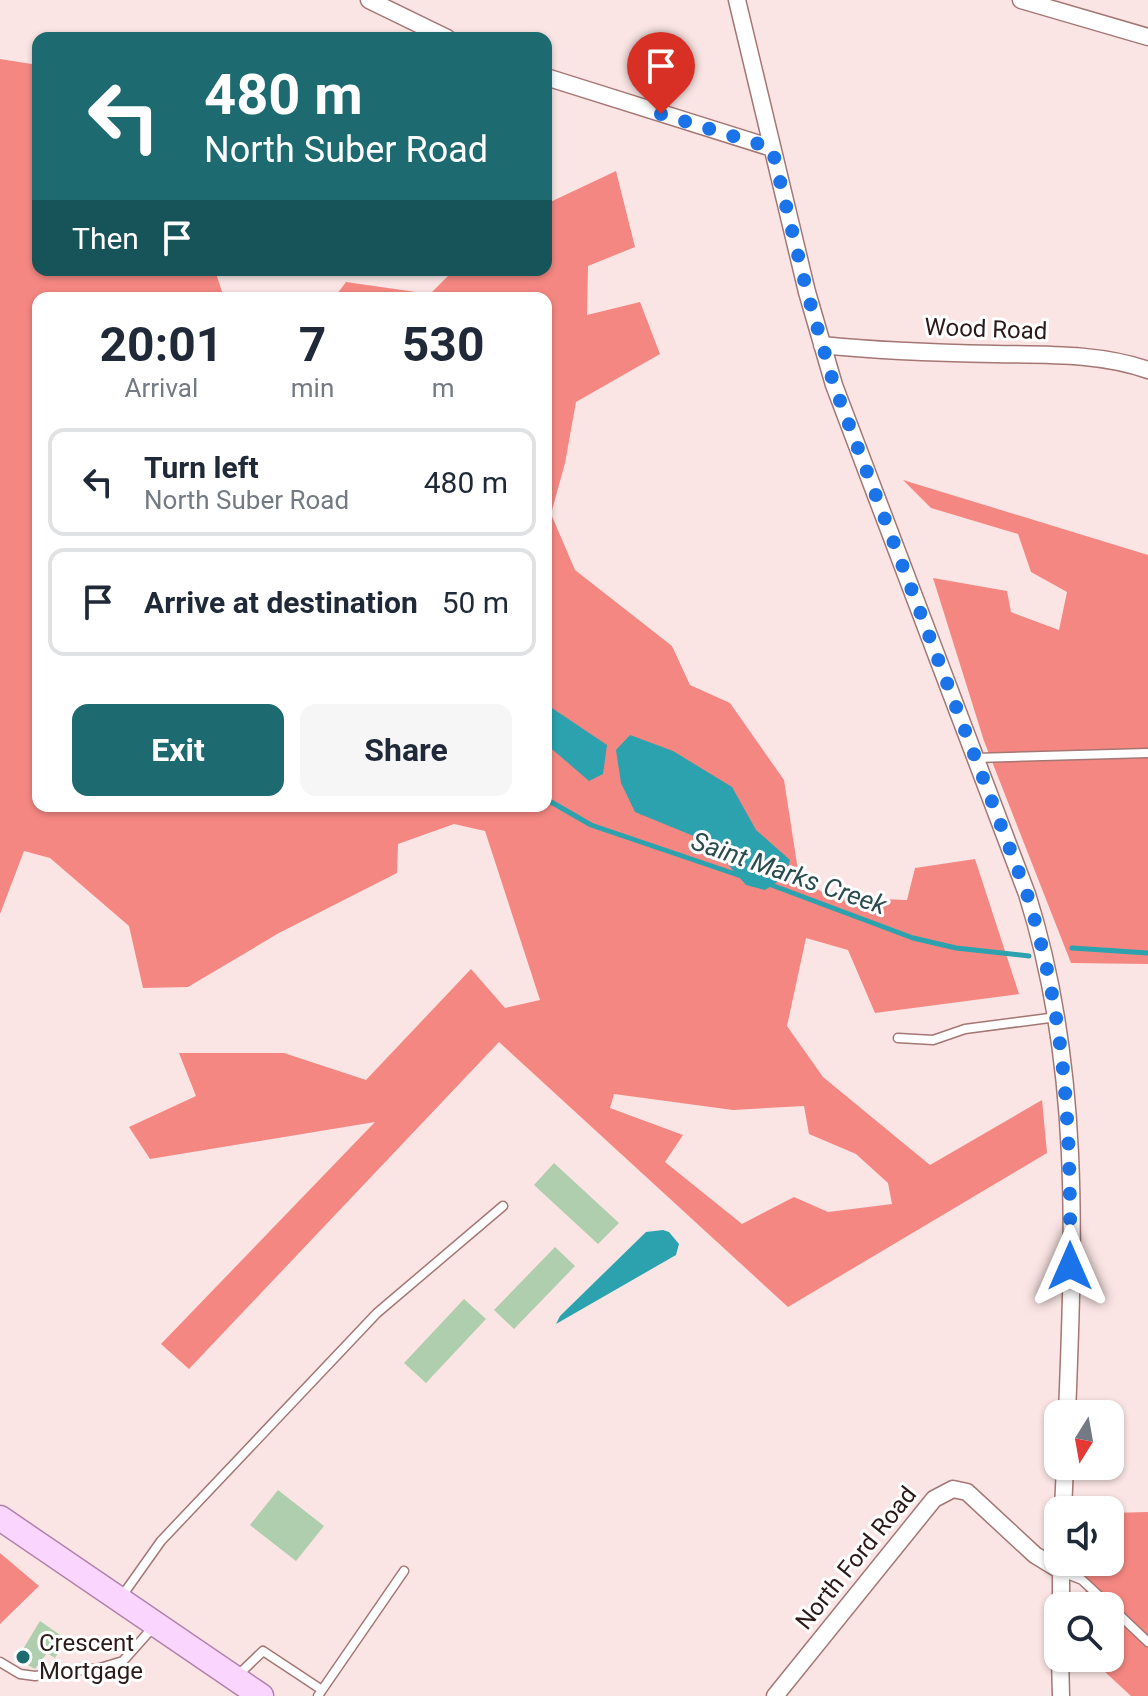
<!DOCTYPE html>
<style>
:root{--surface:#fff;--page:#f6f6f7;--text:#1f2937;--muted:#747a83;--line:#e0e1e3;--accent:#1d6a70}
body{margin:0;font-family:Roboto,sans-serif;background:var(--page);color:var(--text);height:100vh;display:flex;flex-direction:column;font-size:30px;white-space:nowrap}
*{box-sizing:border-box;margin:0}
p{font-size:26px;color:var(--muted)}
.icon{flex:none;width:44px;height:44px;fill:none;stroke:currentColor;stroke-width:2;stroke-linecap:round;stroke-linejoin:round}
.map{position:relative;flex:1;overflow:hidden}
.drawer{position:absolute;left:32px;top:292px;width:520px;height:520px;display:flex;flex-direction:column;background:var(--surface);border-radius:16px;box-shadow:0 2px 6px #0004}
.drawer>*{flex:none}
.banner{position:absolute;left:32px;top:32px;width:520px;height:244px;border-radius:16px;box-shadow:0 2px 6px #0004;background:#1d6a70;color:#fff;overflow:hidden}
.needle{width:52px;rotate:191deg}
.tools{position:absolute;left:1044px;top:1400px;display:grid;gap:16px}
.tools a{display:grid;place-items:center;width:80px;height:80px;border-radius:16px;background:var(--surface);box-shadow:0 2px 6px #0004;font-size:40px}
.pin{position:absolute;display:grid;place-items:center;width:68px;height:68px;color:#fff;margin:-82px -34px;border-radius:50% 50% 50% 0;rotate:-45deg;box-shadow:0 0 8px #0007}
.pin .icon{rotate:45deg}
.me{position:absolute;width:88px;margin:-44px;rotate:0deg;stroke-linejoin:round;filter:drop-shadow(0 0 6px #0008)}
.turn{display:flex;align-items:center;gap:28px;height:168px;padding:0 40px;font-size:36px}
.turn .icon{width:104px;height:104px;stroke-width:2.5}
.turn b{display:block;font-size:56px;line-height:68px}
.then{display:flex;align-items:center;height:76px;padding:0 40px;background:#0003;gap:16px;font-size:30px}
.eta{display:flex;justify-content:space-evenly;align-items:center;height:136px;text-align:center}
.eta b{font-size:48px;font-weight:700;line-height:56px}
.primary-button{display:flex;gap:16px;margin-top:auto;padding:16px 40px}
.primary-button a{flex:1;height:92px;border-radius:16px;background:var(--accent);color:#fff;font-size:32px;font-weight:700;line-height:92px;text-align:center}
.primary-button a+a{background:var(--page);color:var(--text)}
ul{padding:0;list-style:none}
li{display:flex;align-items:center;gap:24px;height:108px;margin:0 16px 12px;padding:0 24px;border:4px solid var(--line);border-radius:16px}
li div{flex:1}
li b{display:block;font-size:30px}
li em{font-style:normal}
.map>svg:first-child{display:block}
</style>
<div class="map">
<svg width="1148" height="1696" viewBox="0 0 1148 1696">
<rect width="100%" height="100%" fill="#fae5e4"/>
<path fill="#f58782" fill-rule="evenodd" d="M 0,59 L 38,65 L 38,270 L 215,270 L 224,298 L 38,298 L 38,806 L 546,806 L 546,298 L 334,298 L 346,282 L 430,294 L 454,270 L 546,270 L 546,204 L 616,171 L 635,247 L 588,266 L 587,315 L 640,302 L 660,354 L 576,402 L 565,463 L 551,514 L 575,570 L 672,646 L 690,685 L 730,703 L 784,780 L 799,877 L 830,897 L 907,900 L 915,868 L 975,859 L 1019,994 L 875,1013 L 848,950 L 806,938 L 787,1026 L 823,1077 L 930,1165 L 1042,1100 L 1047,1153 L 788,1307 L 499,1042 L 189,1369 L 161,1344 L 375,1122 L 150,1159 L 129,1127 L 196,1096 L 179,1053 L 284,1053 L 366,1080 L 471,969 L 505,1008 L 540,1000 L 485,831 L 454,824 L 398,844 L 397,873 L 279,933 L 188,987 L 143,988 L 129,926 L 50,858 L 24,851 L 0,914 ZM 614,1094 L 733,1110 L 804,1106 L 809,1134 L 856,1154 L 888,1183 L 892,1204 L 828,1212 L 794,1197 L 742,1224 L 665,1162 L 683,1135 L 610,1108 Z
M 903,480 L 1148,555 L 1148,964 L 1071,963 L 984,741 L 933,578 L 1007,591 L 1011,612 L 1059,630 L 1067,592 L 1031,572 L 1018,534 L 931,508 Z
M 1148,1512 L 1148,1696 L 1131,1696 L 1090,1658 L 1110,1658 L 1110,1606 L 1085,1606 L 1086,1562 L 1110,1562 L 1110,1513 Z
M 0,1553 L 39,1586 L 0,1624 Z"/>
<path fill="#2ba2ad" d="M 546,704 L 607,745 L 603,774 L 589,781 L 546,744 Z
M 630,735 L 673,751 L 732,787 L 756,830 L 790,860 L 786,876 L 765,890 L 746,885 L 708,842 L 635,812 L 621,783 L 616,750 Z
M 663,1230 L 669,1232 L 679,1244 L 676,1255 L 556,1324 L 560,1316 L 646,1232 Z"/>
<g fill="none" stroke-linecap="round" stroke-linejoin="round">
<path stroke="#2ba2ad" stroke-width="5" d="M 546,799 L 591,825 L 741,876
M 766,883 L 913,938 L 956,948 L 1029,956
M 1072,948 L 1148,953"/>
</g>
<path fill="#afcead" d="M 554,1163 L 619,1223 L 598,1244 L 534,1185 Z
M 555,1247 L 575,1266 L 514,1329 L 494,1310 Z
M 464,1299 L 486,1319 L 426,1383 L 404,1363 Z
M 278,1490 L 324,1526 L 296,1561 L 250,1525 Z
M 40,1621 L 66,1639 L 55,1658 L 47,1653 L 35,1669 L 17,1659 Z"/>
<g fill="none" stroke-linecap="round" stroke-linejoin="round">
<defs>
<path id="service" d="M 976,758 L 1148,753
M 898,1038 L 933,1040 L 965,1029 L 1057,1017
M 1062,1572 L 1082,1580 L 1110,1606
M 122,1596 L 161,1541 L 377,1313 L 503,1206
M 1110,1606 L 1148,1642
M 0,1662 L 20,1674 L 35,1676 L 100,1668 L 123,1661 L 155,1625
M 236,1677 L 263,1651 L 322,1690 L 318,1696
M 322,1690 L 404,1571"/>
<path id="minor" d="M 369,0 L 447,38
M 737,0 L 807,292 L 834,385 L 1027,894 C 1081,1065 1074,1237 1067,1414
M 1021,0 L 1148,37
M 546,77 L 772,148
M 822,345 C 880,351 937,353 995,354 C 1046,355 1099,353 1148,370
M 1063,1510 L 1065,1466
M 1061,1606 L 1061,1564
M 1060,1658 L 1061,1696
M 775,1696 L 934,1499 L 953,1489 L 967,1492 L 1035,1555 L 1061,1571"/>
<path id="primary" d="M 0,1518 L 261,1696"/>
</defs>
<use href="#service" stroke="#a47774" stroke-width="11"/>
<use href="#minor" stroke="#a47774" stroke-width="19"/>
<use href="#primary" stroke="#b081ad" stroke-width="27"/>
<use href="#service" stroke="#fff" stroke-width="8"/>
<use href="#minor" stroke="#fff" stroke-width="16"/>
<use href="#primary" stroke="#fad5fe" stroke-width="24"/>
</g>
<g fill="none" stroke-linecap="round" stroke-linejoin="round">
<path stroke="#1a73e8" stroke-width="14" stroke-dasharray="0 25.2" d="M 661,114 L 772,148 L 807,292 L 834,385 L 1027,894 C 1067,1022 1071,1134 1070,1266"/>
</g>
<circle fill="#1d6a70" stroke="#fff" stroke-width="3" cx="23" cy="1657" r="8"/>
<g text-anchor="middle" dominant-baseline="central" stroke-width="6" stroke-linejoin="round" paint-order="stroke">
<g font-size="24" fill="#2c1a19" stroke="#fff">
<text transform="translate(986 329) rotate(2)">Wood Road</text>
<text transform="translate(856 1558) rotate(-51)">North Ford Road</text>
</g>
<g font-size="24" fill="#2c1a19" stroke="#fff" text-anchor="start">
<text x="39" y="1643">Crescent<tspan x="39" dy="28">Mortgage</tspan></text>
</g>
<g font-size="26" font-style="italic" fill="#2a4c4f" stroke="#fff">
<text transform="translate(789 873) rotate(19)">Saint Marks Creek</text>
</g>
</g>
</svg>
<div class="tools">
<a><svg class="needle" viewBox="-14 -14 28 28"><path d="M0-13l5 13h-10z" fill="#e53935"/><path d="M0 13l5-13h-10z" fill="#747a83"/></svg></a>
<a><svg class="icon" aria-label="sound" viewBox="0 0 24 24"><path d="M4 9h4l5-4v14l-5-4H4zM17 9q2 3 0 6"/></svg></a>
<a><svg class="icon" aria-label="search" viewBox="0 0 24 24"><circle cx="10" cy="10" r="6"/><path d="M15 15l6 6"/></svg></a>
</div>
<div class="pin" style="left:661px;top:114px;background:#d93025"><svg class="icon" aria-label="arrive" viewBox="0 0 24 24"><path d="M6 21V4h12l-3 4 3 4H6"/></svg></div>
<svg class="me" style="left:1070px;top:1266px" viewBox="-20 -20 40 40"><path d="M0-17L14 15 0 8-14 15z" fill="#1a73e8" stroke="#fff" stroke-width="4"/></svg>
<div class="banner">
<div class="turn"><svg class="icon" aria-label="left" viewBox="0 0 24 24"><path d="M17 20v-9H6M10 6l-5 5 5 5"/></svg><div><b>480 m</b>North Suber Road</div></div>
<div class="then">Then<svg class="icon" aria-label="arrive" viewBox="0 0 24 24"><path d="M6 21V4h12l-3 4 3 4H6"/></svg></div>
</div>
<section class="drawer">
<div class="eta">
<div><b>20:01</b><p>Arrival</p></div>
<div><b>7</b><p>min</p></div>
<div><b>530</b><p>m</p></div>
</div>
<ul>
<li><svg class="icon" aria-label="left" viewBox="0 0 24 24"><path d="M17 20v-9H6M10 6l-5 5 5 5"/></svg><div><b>Turn left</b><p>North Suber Road</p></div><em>480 m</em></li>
<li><svg class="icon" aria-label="arrive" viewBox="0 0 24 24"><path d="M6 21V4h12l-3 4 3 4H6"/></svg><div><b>Arrive at destination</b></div><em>50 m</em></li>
</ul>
<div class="primary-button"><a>Exit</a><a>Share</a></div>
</section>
</div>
